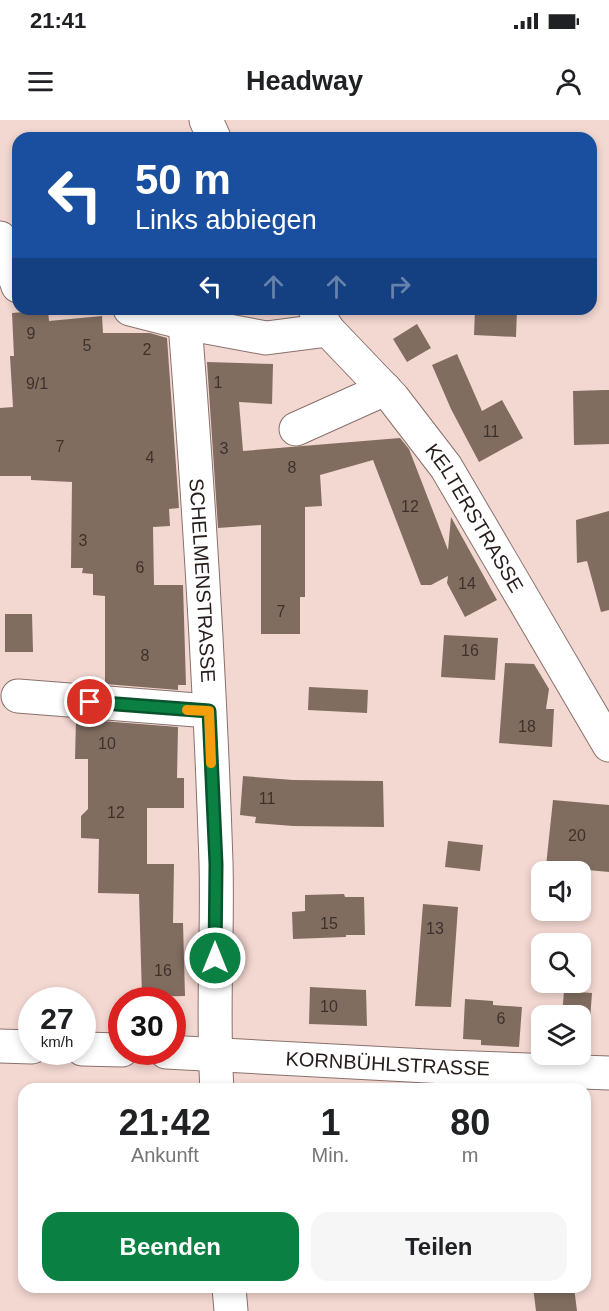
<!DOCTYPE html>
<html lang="de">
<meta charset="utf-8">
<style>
:root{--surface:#fff;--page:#f6f6f6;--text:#202124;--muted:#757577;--accent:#0b8043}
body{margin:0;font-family:Arial,sans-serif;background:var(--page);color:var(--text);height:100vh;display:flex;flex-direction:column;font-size:22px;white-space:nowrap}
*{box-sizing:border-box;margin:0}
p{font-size:20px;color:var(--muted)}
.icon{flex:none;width:33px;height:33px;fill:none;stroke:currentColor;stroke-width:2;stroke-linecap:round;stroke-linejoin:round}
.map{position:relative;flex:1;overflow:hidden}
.side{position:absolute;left:18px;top:963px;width:573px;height:210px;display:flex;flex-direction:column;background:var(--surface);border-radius:18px;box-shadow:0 3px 9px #0003}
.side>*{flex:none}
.top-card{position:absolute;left:12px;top:12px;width:585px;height:183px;border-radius:18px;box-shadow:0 3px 9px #0003;background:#1a4fa0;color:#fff;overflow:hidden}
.fabs{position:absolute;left:531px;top:741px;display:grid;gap:12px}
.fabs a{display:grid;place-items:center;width:60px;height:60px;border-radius:12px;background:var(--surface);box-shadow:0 3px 9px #0003;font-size:30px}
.speed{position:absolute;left:18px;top:867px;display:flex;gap:12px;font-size:30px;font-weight:700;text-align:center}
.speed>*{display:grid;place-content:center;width:78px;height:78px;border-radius:50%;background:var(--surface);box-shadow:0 3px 9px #0003;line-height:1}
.speed small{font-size:15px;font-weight:400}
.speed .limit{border:9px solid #d22;background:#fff;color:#111}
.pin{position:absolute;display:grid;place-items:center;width:51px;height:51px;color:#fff;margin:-26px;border:3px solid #fff;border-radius:50%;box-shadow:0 2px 6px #0007}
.me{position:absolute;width:66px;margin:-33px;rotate:0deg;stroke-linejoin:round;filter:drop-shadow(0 0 4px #0008)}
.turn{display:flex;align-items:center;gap:21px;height:126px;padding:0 24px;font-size:27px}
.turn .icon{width:78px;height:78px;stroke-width:2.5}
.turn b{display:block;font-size:42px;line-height:51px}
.lanes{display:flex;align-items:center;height:57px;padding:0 24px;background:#0003;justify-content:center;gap:30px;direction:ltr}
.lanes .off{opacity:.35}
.eta{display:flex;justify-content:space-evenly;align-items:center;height:102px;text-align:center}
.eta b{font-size:36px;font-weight:600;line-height:42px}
.primary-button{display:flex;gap:12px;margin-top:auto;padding:12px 24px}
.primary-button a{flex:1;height:69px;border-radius:18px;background:var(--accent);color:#fff;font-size:24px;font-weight:600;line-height:69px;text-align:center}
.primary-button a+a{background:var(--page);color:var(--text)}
.status{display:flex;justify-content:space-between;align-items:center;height:42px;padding:0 30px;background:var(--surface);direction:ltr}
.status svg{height:16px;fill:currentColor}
header{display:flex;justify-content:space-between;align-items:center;height:78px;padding:0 24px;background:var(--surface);font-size:27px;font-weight:600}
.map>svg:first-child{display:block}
</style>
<div class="status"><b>21:41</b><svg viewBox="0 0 49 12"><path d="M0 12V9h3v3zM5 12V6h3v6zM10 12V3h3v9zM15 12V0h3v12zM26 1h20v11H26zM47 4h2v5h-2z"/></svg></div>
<header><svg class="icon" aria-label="menu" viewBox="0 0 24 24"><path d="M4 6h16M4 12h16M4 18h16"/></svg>Headway<svg class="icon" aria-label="person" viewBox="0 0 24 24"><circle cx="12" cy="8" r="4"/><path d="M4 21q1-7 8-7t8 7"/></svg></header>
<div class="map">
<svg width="609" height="1191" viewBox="0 0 609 1191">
<rect width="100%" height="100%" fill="#f3d7d1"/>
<path fill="#816d60" d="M 475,189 L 517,189 L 516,217 L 474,215 Z
M 48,190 L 49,201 L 102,196 L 103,213 L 150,213 L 167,218 L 179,388 L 169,389 L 170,406 L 153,407 L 154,465 L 183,465 L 186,565 L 178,565 L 178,570 L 105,564 L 105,476 L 93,475 L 93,454 L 82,453 L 83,448 L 71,448 L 72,362 L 31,360 L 31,356 L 0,356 L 0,288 L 13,287 L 10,236 L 14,236 L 12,193 Z
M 417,204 L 431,228 L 407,242 L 393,219 Z
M 457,234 L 482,291 L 502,280 L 523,318 L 479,342 L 451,289 L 432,245 Z
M 207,242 L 273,244 L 272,284 L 239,282 L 243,331 L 400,318 L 409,329 L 448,430 L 451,397 L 497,480 L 465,497 L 447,463 L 448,456 L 431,465 L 421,465 L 373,340 L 320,355 L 322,386 L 305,387 L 305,477 L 300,477 L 300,514 L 261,514 L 261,405 L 218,408 Z
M 604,270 L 609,270 L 609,324 L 574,325 L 573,271 Z
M 609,391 L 609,490 L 601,492 L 587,441 L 577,443 L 576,400 Z
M 5,494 L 32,494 L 33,532 L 5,532 Z
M 444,515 L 498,518 L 495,560 L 441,557 Z
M 505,543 L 534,544 L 549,569 L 546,589 L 554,589 L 552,627 L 499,623 Z
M 309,567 L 368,570 L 367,593 L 308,590 Z
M 76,599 L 178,607 L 177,658 L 184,658 L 184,688 L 147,688 L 147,744 L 174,744 L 173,803 L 183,803 L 185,876 L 142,877 L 139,774 L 98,773 L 99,719 L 81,718 L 81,696 L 88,689 L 88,639 L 75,639 Z
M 243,656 L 293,660 L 383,661 L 384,707 L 293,706 L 255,703 L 256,697 L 240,695 Z
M 553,680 L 609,685 L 609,752 L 546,746 Z
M 448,721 L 483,725 L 480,751 L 445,747 Z
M 344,774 L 345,777 L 364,777 L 365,815 L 346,815 L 346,817 L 293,819 L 292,792 L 305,791 L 305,775 Z
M 423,784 L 458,787 L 451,887 L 415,886 Z
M 310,867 L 366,870 L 367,906 L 309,904 Z
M 564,871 L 592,873 L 590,900 L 580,900 L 580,896 L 562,896 Z
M 465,879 L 493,881 L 493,885 L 522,887 L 519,927 L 481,925 L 481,920 L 463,919 Z
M 533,1167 L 574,1167 L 577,1191 L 536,1191 Z"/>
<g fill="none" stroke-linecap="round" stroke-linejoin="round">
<defs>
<g id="minor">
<path d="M 206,0 L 214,18"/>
<path d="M 0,118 L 18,166"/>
<path d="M 130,189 L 185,203 L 266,218 L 328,210"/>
<path id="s1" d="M 315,189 L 328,210 L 393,278 L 446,347 L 609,625"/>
<path id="s2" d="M 185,203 C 199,382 210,562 216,742 C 218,818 212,893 217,969"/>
<path d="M 296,309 L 385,269"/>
<path d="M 18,576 L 209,591"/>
<path d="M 0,926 L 32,927"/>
<path d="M 82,929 L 122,930"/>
<path id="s3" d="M 166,932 L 446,947 L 609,953"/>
<path d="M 229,1167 L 231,1191"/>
</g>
</defs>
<use href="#minor" stroke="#89716c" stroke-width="35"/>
<use href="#minor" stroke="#fff" stroke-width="33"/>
</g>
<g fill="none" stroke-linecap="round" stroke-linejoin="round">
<defs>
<path id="route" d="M 90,582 L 209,591 L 216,744 L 215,838"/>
</defs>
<use href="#route" stroke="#07532c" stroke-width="15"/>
<use href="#route" stroke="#0b8043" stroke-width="10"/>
<path stroke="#f59e0b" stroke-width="10" d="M 187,590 L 209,591 L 211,643"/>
</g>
<g text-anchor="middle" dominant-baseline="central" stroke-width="5" stroke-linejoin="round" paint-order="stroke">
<g font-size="16" fill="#3e312c">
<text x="31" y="213">9</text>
<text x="87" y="225">5</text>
<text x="147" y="229">2</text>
<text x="218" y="262">1</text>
<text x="37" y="263">9/1</text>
<text x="491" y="311">11</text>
<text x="60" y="326">7</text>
<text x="224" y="328">3</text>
<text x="150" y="337">4</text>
<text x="292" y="347">8</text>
<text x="410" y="386">12</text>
<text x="83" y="420">3</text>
<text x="140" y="447">6</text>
<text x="467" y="463">14</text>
<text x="281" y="491">7</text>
<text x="470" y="530">16</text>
<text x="145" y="535">8</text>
<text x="527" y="606">18</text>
<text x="107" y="623">10</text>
<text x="267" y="678">11</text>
<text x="116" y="692">12</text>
<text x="577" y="715">20</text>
<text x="329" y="803">15</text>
<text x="435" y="808">13</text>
<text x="163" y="850">16</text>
<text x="329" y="886">10</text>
<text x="501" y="898">6</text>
</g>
<g font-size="20" fill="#271d1b" stroke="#fff">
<text stroke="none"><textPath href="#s1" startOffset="264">KELTERSTRASSE</textPath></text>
<text stroke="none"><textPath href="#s2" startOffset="258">SCHELMENSTRASSE</textPath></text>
<text stroke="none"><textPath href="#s3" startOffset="222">KORNBÜHLSTRASSE</textPath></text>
</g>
</g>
</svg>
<div class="fabs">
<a><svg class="icon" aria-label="sound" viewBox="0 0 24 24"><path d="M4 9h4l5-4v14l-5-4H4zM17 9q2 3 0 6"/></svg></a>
<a><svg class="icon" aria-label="search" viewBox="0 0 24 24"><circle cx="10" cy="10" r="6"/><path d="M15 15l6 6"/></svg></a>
<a><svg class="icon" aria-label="layers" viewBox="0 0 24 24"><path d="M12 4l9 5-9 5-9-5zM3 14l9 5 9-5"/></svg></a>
</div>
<div class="speed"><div>27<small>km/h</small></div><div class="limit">30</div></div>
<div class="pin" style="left:90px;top:582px;background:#d93025"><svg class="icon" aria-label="arrive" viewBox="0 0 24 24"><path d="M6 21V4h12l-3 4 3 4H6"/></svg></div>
<svg class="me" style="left:215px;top:838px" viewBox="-20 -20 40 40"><circle r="17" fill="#0b8043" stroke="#fff" stroke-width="3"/><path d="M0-11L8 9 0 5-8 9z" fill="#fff"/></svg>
<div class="top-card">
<div class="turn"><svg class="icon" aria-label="left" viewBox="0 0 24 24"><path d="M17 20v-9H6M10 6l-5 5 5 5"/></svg><div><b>50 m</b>Links abbiegen</div></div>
<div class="lanes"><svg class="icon" aria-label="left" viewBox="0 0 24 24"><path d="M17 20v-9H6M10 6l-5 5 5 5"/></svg><svg class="icon off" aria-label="ahead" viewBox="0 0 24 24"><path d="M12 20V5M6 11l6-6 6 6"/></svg><svg class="icon off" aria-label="ahead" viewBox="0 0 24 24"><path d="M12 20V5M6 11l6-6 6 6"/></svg><svg class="icon off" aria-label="right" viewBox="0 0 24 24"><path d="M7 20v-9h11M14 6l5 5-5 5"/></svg></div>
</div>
<section class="side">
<div class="eta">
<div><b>21:42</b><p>Ankunft</p></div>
<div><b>1</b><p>Min.</p></div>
<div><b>80</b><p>m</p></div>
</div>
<div class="primary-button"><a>Beenden</a><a>Teilen</a></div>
</section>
</div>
